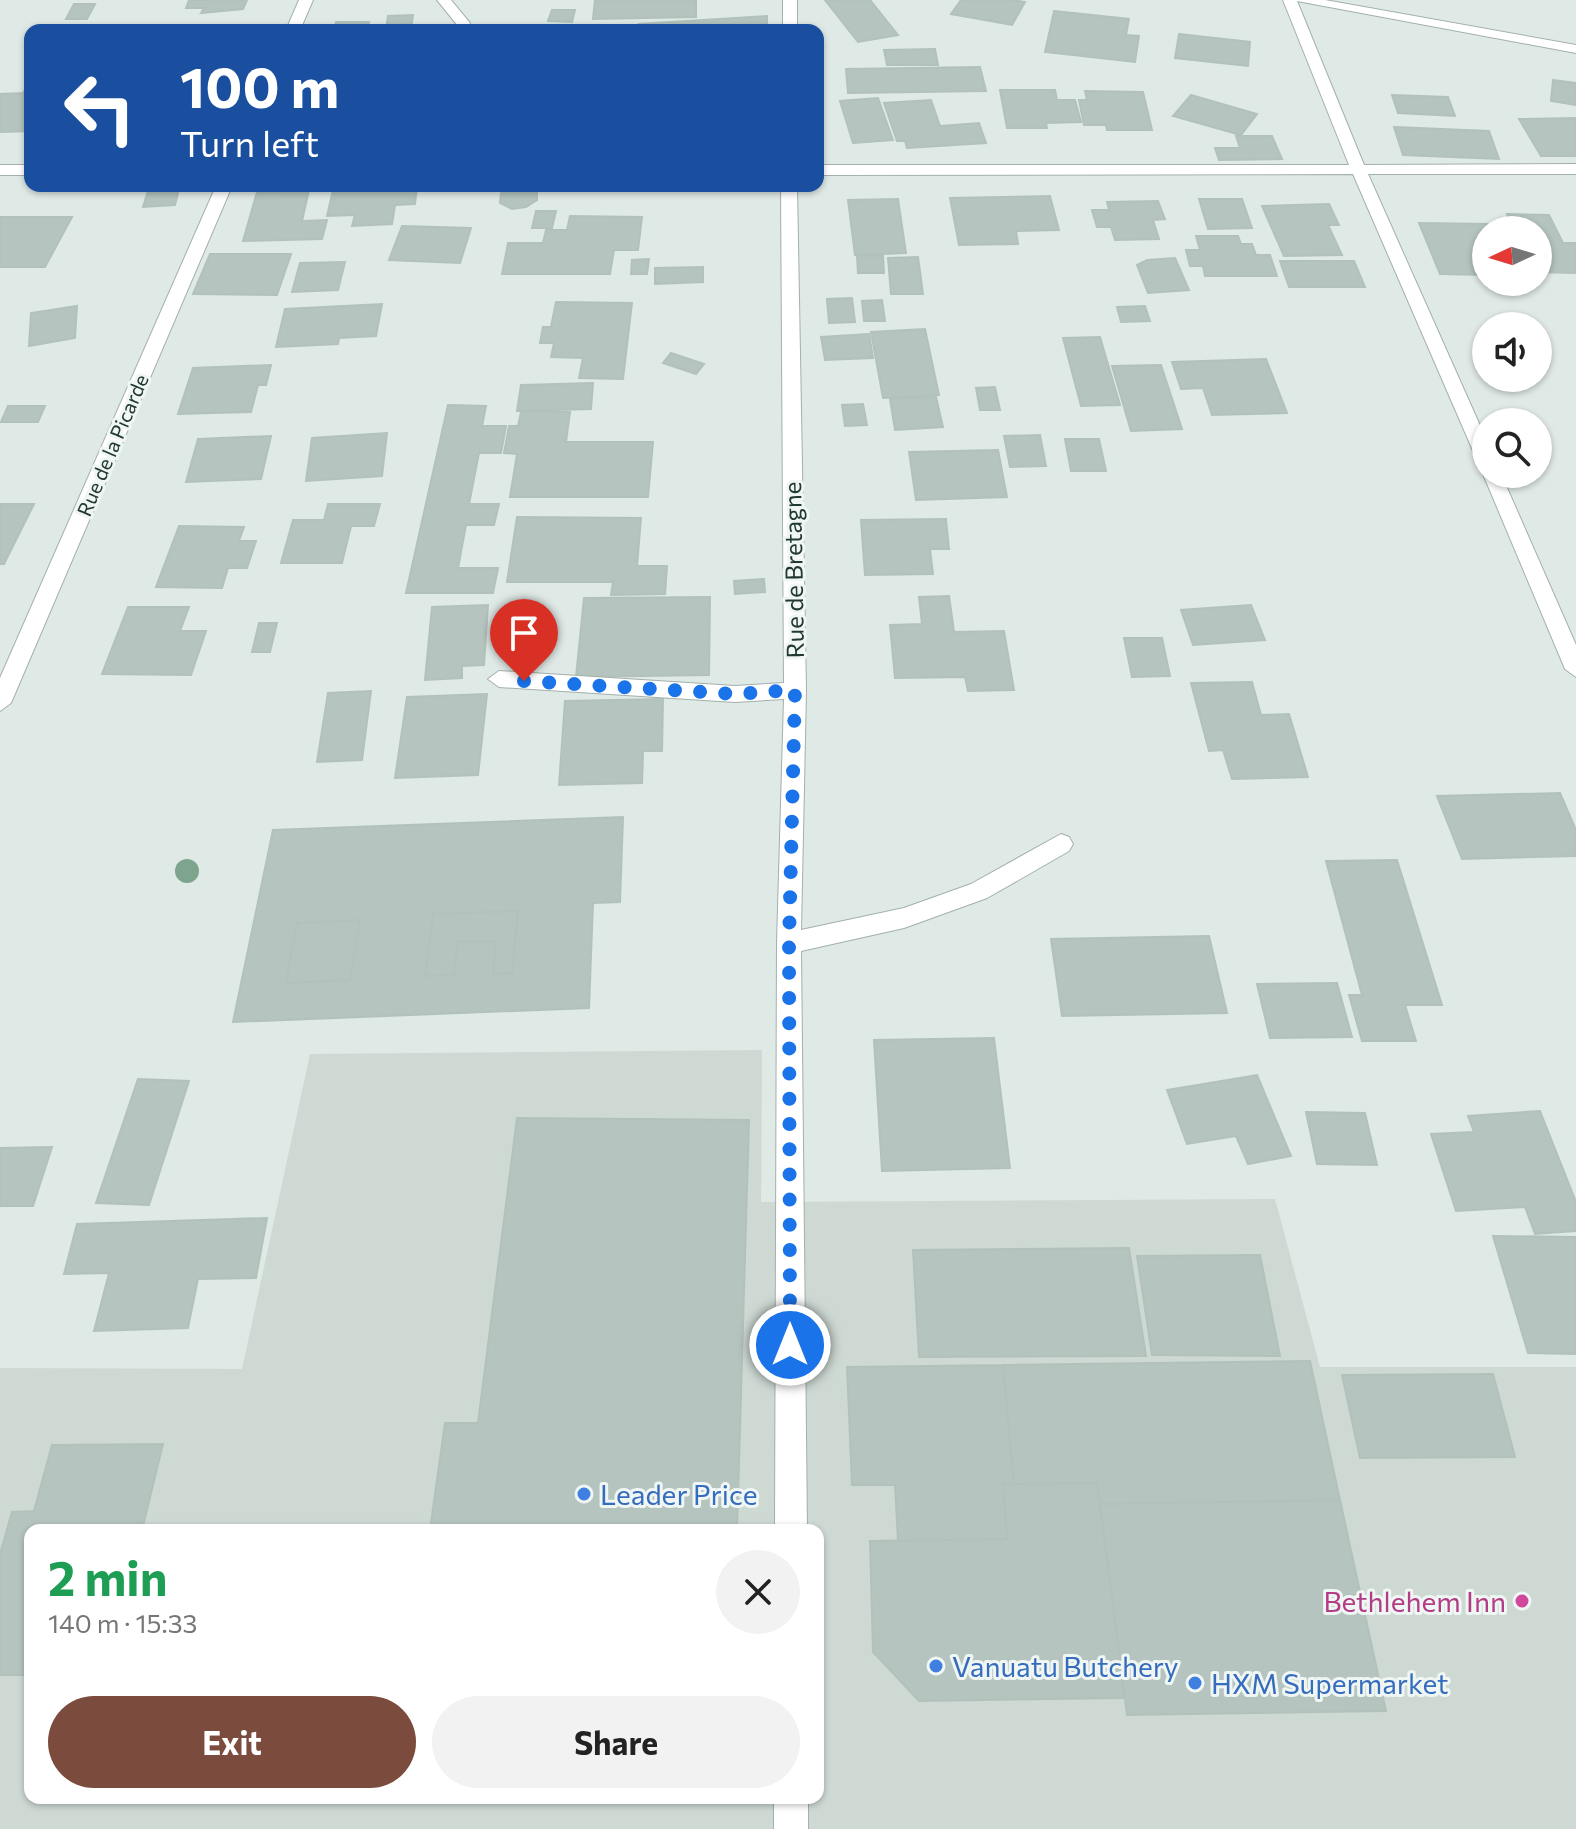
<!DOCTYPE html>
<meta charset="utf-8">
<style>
:root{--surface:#fff;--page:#f2f2f2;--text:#222;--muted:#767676;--accent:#7b4c3d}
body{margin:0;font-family:Commissioner,sans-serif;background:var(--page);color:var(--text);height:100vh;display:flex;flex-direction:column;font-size:30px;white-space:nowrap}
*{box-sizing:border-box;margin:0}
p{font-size:26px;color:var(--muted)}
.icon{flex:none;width:44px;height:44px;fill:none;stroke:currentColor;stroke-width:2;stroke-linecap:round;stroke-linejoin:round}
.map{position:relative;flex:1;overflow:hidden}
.sheet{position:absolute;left:24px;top:1524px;width:800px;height:280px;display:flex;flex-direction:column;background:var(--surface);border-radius:16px;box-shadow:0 2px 6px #0004}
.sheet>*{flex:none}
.banner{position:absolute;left:24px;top:24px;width:800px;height:168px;border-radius:16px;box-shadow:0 2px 6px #0004;background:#1a4fa0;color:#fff;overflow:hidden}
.needle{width:52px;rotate:266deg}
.controls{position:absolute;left:1472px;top:216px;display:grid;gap:16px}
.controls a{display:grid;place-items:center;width:80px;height:80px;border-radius:50%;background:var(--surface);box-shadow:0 2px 6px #0004;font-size:40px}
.pin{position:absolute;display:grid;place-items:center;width:68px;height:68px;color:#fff;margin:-82px -34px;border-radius:50% 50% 50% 0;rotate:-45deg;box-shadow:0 0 8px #0007}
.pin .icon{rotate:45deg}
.me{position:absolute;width:88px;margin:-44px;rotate:0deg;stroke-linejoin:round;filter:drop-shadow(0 0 6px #0008)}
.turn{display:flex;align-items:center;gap:28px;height:168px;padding:0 24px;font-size:36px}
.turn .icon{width:104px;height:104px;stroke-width:2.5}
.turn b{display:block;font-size:56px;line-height:68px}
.round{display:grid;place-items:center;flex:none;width:84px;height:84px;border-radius:42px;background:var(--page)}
.overview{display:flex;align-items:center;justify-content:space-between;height:136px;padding:0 24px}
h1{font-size:48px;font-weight:700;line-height:60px;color:#1e9e55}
.button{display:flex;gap:16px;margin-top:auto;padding:16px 24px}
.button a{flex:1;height:92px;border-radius:48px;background:var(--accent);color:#fff;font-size:32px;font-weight:700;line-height:92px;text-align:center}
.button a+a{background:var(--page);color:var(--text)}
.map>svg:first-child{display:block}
</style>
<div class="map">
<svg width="1576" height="1829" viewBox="0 0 1576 1829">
<rect width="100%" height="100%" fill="#dfe9e5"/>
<path fill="#ced9d4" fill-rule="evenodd" d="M 762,1050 L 761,1202 L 1275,1199 L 1320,1367 L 1576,1367 L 1576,1829 L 0,1829 L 0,1368 L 242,1369 L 310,1054 ZM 30,1530 L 818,1530 L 818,1798 L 30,1798 Z"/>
<path fill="#b5c4be" stroke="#b2c2bb" stroke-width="2" fill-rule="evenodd" d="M 189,0 L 247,0 L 243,9 L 201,13 L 204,8 L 186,8 Z
M 595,0 L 696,0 L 696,17 L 593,19 Z
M 825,0 L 870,0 L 898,35 L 858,42 Z
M 961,0 L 1012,0 L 1025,2 L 1012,25 L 951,14 Z
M 74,4 L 95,4 L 87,19 L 66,19 Z
M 552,10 L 575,10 L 572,22 L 548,21 Z
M 1054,11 L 1129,19 L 1126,35 L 1139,36 L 1135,62 L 1045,52 Z
M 413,15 L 411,30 L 386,30 L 388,16 Z
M 767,16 L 767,30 L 641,30 L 639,24 Z
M 336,22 L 369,22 L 367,30 L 334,30 Z
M 1179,34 L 1250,42 L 1248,66 L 1175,58 Z
M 935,49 L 938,65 L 887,65 L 884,50 Z
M 980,67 L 986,91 L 848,93 L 846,69 Z
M 1553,80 L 1576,83 L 1576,105 L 1551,101 Z
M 29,83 L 30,131 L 0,132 L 0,94 L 23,93 Z
M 1000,90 L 1055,90 L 1057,100 L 1075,100 L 1081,122 L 1046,123 L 1047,128 L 1007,128 Z
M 1085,91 L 1143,92 L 1152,130 L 1107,130 L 1106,125 L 1084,125 L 1079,100 L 1087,100 Z
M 1191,95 L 1257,114 L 1241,135 L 1173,116 Z
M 1392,95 L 1448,97 L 1455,116 L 1398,113 Z
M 878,98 L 893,140 L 853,143 L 840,101 Z
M 931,100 L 940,126 L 979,123 L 986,143 L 907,148 L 905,141 L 897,141 L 884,103 Z
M 1576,118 L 1576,156 L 1541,156 L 1519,119 Z
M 1394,127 L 1489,131 L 1499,159 L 1403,155 Z
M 1236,136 L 1272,136 L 1282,159 L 1219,160 L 1215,148 L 1240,148 Z
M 334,186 L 368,186 L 367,189 L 417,187 L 415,204 L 395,205 L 392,224 L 352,226 L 355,215 L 327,216 Z
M 529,186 L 537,190 L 537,200 L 526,207 L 512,209 L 500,203 L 501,193 L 512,187 Z
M 179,189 L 175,205 L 143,207 L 148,191 Z
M 309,190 L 302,221 L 327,220 L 322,239 L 243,241 L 257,192 Z
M 1050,196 L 1059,230 L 1016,231 L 1018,244 L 959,245 L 950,198 Z
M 898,199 L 906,253 L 855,255 L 848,200 Z
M 1199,199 L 1242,199 L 1252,228 L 1208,229 Z
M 1158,201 L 1165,219 L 1153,220 L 1159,239 L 1115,240 L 1111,227 L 1097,227 L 1092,210 L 1109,210 L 1107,202 Z
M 1329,204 L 1339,225 L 1328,225 L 1342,255 L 1284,256 L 1262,206 Z
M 536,211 L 556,211 L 552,228 L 532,228 Z
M 1507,214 L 1549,215 L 1563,243 L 1576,243 L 1576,273 L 1538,272 L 1538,230 L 1514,230 Z
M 570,216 L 642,217 L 638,250 L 614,250 L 610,274 L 502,274 L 508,243 L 543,243 L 546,230 L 567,230 Z
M 0,217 L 72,217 L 45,267 L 0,267 Z
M 1419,223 L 1490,224 L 1493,230 L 1486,230 L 1486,275 L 1440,274 Z
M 402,226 L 471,228 L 460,263 L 389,260 Z
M 1196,236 L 1238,236 L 1241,244 L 1252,244 L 1256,255 L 1270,255 L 1277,276 L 1205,276 L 1203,266 L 1190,266 L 1186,250 L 1200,250 Z
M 210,254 L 291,254 L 277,295 L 193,294 Z
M 857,256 L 883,256 L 884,273 L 858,273 Z
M 918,257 L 923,294 L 891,294 L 888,258 Z
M 1175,258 L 1189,290 L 1148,293 L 1137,265 L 1147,260 Z
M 649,259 L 647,274 L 631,274 L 632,260 Z
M 1280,261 L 1354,261 L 1365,287 L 1289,287 Z
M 345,262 L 338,290 L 292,292 L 300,263 Z
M 703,267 L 703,282 L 655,284 L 655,268 Z
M 852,298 L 855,322 L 829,323 L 827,299 Z
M 882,300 L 885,321 L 864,321 L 862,301 Z
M 556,302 L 632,303 L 623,379 L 579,378 L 583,358 L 551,357 L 554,343 L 540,343 L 543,327 L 551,327 Z
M 382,304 L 376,336 L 339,338 L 338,344 L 276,347 L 285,309 Z
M 77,306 L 75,338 L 29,346 L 31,313 Z
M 1145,306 L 1150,321 L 1121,322 L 1117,307 Z
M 925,329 L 939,395 L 883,398 L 871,332 Z
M 869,334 L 873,358 L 825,360 L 821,337 Z
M 1100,337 L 1120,405 L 1081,406 L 1063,338 Z
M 671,353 L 704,364 L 696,374 L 663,363 Z
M 1266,359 L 1287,413 L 1212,415 L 1203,388 L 1181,389 L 1172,362 Z
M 271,365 L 266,385 L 258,385 L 251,412 L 178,414 L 193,368 Z
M 1161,365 L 1182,429 L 1131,431 L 1112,366 Z
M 593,383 L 591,409 L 517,411 L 521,385 Z
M 995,387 L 1000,410 L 980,410 L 976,388 Z
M 936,397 L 943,427 L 895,430 L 890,399 Z
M 863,404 L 867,425 L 845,426 L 842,405 Z
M 448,405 L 486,406 L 482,426 L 506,426 L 501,453 L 479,453 L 469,504 L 499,504 L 494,525 L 466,525 L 458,568 L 498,568 L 493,593 L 406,593 Z
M 8,406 L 45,406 L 38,422 L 1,422 Z
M 521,412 L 570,412 L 566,442 L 653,442 L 648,497 L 510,497 L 517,454 L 504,453 L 509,426 L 518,426 Z
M 387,433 L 382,476 L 306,481 L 312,438 Z
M 1040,435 L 1046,466 L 1010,467 L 1004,436 Z
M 271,436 L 261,479 L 186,482 L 198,439 Z
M 1065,439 L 1099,439 L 1106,471 L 1071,471 Z
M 998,450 L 1007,497 L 916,500 L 909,452 Z
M 0,504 L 34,504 L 4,564 L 0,564 Z
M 328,504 L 380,504 L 374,526 L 351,526 L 342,563 L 281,563 L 293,520 L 324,520 Z
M 517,517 L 641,518 L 637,566 L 667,566 L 665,594 L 611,595 L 613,582 L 507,582 Z
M 946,519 L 949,549 L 930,549 L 933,574 L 865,575 L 861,520 Z
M 179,526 L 244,527 L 239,541 L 256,541 L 247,568 L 228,568 L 222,588 L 156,587 Z
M 764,579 L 765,592 L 735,594 L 734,581 Z
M 949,596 L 954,632 L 1004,631 L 1014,690 L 968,691 L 965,677 L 895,678 L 890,625 L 922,624 L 919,597 Z
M 710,597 L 709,675 L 576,677 L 584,598 Z
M 488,605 L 484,665 L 462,666 L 462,678 L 425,680 L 432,607 Z
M 1251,605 L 1265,640 L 1193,645 L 1181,610 Z
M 128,607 L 189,607 L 180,631 L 206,631 L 191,675 L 102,674 Z
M 259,623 L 277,623 L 270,652 L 252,652 Z
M 1124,638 L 1162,638 L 1170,676 L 1132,677 Z
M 1252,682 L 1261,715 L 1289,714 L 1308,777 L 1232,779 L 1223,750 L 1209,751 L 1191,683 Z
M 371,691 L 362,760 L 317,762 L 328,693 Z
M 487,694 L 478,775 L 395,778 L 407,697 Z
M 663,699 L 662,751 L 643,751 L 642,783 L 559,785 L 565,701 Z
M 1560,793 L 1576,830 L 1576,856 L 1462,859 L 1437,796 Z
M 623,817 L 620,902 L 593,903 L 589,1008 L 233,1022 L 273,830 ZM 518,911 L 512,973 L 493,974 L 496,941 L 457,942 L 454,975 L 425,976 L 433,914 ZM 360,920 L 350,980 L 286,983 L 297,923 Z
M 1397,860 L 1442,1005 L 1405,1005 L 1416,1041 L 1362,1041 L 1349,995 L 1362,995 L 1326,861 Z
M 518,911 L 512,973 L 493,974 L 496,941 L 457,942 L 454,975 L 425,976 L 433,914 Z
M 360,920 L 350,980 L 286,983 L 297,923 Z
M 1209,936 L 1227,1013 L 1062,1016 L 1051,939 Z
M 1337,983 L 1352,1037 L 1270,1038 L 1257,984 Z
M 994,1038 L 1010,1168 L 882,1171 L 874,1040 Z
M 1257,1075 L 1291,1156 L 1248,1164 L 1236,1136 L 1187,1144 L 1167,1090 Z
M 138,1079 L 189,1081 L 149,1205 L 96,1203 Z
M 1540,1111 L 1576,1202 L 1576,1231 L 1535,1234 L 1525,1207 L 1456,1211 L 1431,1134 L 1474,1132 L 1468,1116 Z
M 1306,1112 L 1365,1113 L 1377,1165 L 1317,1164 Z
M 517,1118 L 749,1120 L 737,1530 L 430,1530 L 445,1423 L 478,1423 Z
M 52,1147 L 33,1206 L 0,1206 L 0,1148 Z
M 267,1218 L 256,1278 L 198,1279 L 188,1328 L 94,1331 L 109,1273 L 64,1274 L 77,1224 Z
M 1493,1236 L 1576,1237 L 1576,1354 L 1528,1353 Z
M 1129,1248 L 1146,1356 L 919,1357 L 913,1250 Z
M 1260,1255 L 1280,1356 L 1152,1355 L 1137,1256 Z
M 1310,1361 L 1340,1500 L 1100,1504 L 1097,1483 L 1014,1484 L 1003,1365 Z
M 1003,1365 L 1014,1484 L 1003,1484 L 1007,1539 L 898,1541 L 895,1485 L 852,1485 L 847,1367 Z
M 1493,1374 L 1515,1457 L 1360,1458 L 1342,1375 Z
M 163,1444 L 142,1530 L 30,1530 L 30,1675 L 0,1675 L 0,1554 L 12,1512 L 34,1511 L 52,1445 Z
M 1097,1483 L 1125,1698 L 919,1701 L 873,1652 L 870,1541 L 1007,1539 L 1003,1484 Z
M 1340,1500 L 1386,1711 L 1127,1715 L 1100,1504 Z"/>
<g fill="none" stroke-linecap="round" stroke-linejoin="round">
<defs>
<path id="minor" d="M 299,0 L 313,0 L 300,30 L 286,30 Z
M 437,0 L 451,0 L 470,23 L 468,26 L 458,26 Z
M 783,0 L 797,0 L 797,30 L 783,30 Z
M 1283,0 L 1325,0 L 1576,45 L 1576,53 L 1297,1 L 1364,165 L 1576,164 L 1576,174 L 1368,174 L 1486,439 L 1486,466 L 1477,460 L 1353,174 L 818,175 L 818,165 L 1349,165 Z
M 0,165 L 30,165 L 30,175 L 0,175 Z
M 216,186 L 232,186 L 11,703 L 0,711 L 0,678 Z
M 781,186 L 797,186 L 806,690 L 801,930 L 904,908 L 971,884 L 1061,834 L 1069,837 L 1073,844 L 1069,851 L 987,898 L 904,928 L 801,951 L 807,1530 L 775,1530 L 777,943 L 784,699 L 735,702 L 499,687 L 488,679 L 499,671 L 735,686 L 784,683 Z
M 1485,470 L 1486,474 L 1501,474 L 1576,645 L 1576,677 L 1565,669 L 1483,474 Z
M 774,1798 L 808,1798 L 808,1829 L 774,1829 Z"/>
</defs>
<use href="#minor" stroke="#a3b0ac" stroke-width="2"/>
<use href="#minor" fill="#fff" fill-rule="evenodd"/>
</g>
<circle fill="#7ea48e" cx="187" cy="871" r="12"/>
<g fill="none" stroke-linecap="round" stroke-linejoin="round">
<path stroke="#1a73e8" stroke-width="14" stroke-dasharray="0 25.2" d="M 524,681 L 735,694 L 795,690 L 789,943 L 790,1345"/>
</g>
<g fill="#3f7fe0" stroke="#eff6f3" stroke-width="3">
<circle cx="584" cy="1494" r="8"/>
<circle cx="936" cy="1666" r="8"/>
<circle cx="1195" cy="1683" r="8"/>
</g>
<circle fill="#d1479c" stroke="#eff6f3" stroke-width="3" cx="1522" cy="1601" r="8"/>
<g text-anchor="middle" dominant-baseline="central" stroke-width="6" stroke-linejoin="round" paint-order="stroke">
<g font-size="20" fill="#223832" stroke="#eff6f3">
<text transform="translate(112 445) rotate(-67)">Rue de la Picarde</text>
</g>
<g font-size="24" fill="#223832" stroke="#eff6f3">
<text transform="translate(793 570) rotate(-91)">Rue de Bretagne</text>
</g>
<g font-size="28" fill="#366cbe" stroke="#eff6f3" text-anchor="start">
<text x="600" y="1494">Leader Price</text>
<text x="952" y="1666">Vanuatu Butchery</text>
<text x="1211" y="1683">HXM Supermarket</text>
</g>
<g font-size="28" fill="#b23c85" stroke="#eff6f3" text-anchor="end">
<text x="1506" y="1601">Bethlehem Inn</text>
</g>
</g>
</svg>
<div class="controls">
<a><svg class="needle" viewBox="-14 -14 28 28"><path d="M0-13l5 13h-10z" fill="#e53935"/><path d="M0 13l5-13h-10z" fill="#767676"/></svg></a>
<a><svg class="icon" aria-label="sound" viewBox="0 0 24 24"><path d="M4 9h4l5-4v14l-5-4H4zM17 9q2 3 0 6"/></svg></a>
<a><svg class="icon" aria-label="search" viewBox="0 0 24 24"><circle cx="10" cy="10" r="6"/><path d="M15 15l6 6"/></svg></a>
</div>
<div class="pin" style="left:524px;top:681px;background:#d93025"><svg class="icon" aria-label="arrive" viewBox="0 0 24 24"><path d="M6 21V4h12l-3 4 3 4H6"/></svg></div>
<svg class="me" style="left:790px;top:1345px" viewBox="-20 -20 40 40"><circle r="17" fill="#1a73e8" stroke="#fff" stroke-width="3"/><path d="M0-11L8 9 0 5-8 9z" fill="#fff"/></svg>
<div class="banner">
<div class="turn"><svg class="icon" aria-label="left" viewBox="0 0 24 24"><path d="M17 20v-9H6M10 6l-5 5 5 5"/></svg><div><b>100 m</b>Turn left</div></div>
</div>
<section class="sheet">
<div class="overview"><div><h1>2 min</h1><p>140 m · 15:33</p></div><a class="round"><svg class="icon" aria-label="close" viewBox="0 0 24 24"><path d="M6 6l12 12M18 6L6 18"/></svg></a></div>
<div class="button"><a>Exit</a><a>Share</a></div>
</section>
</div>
